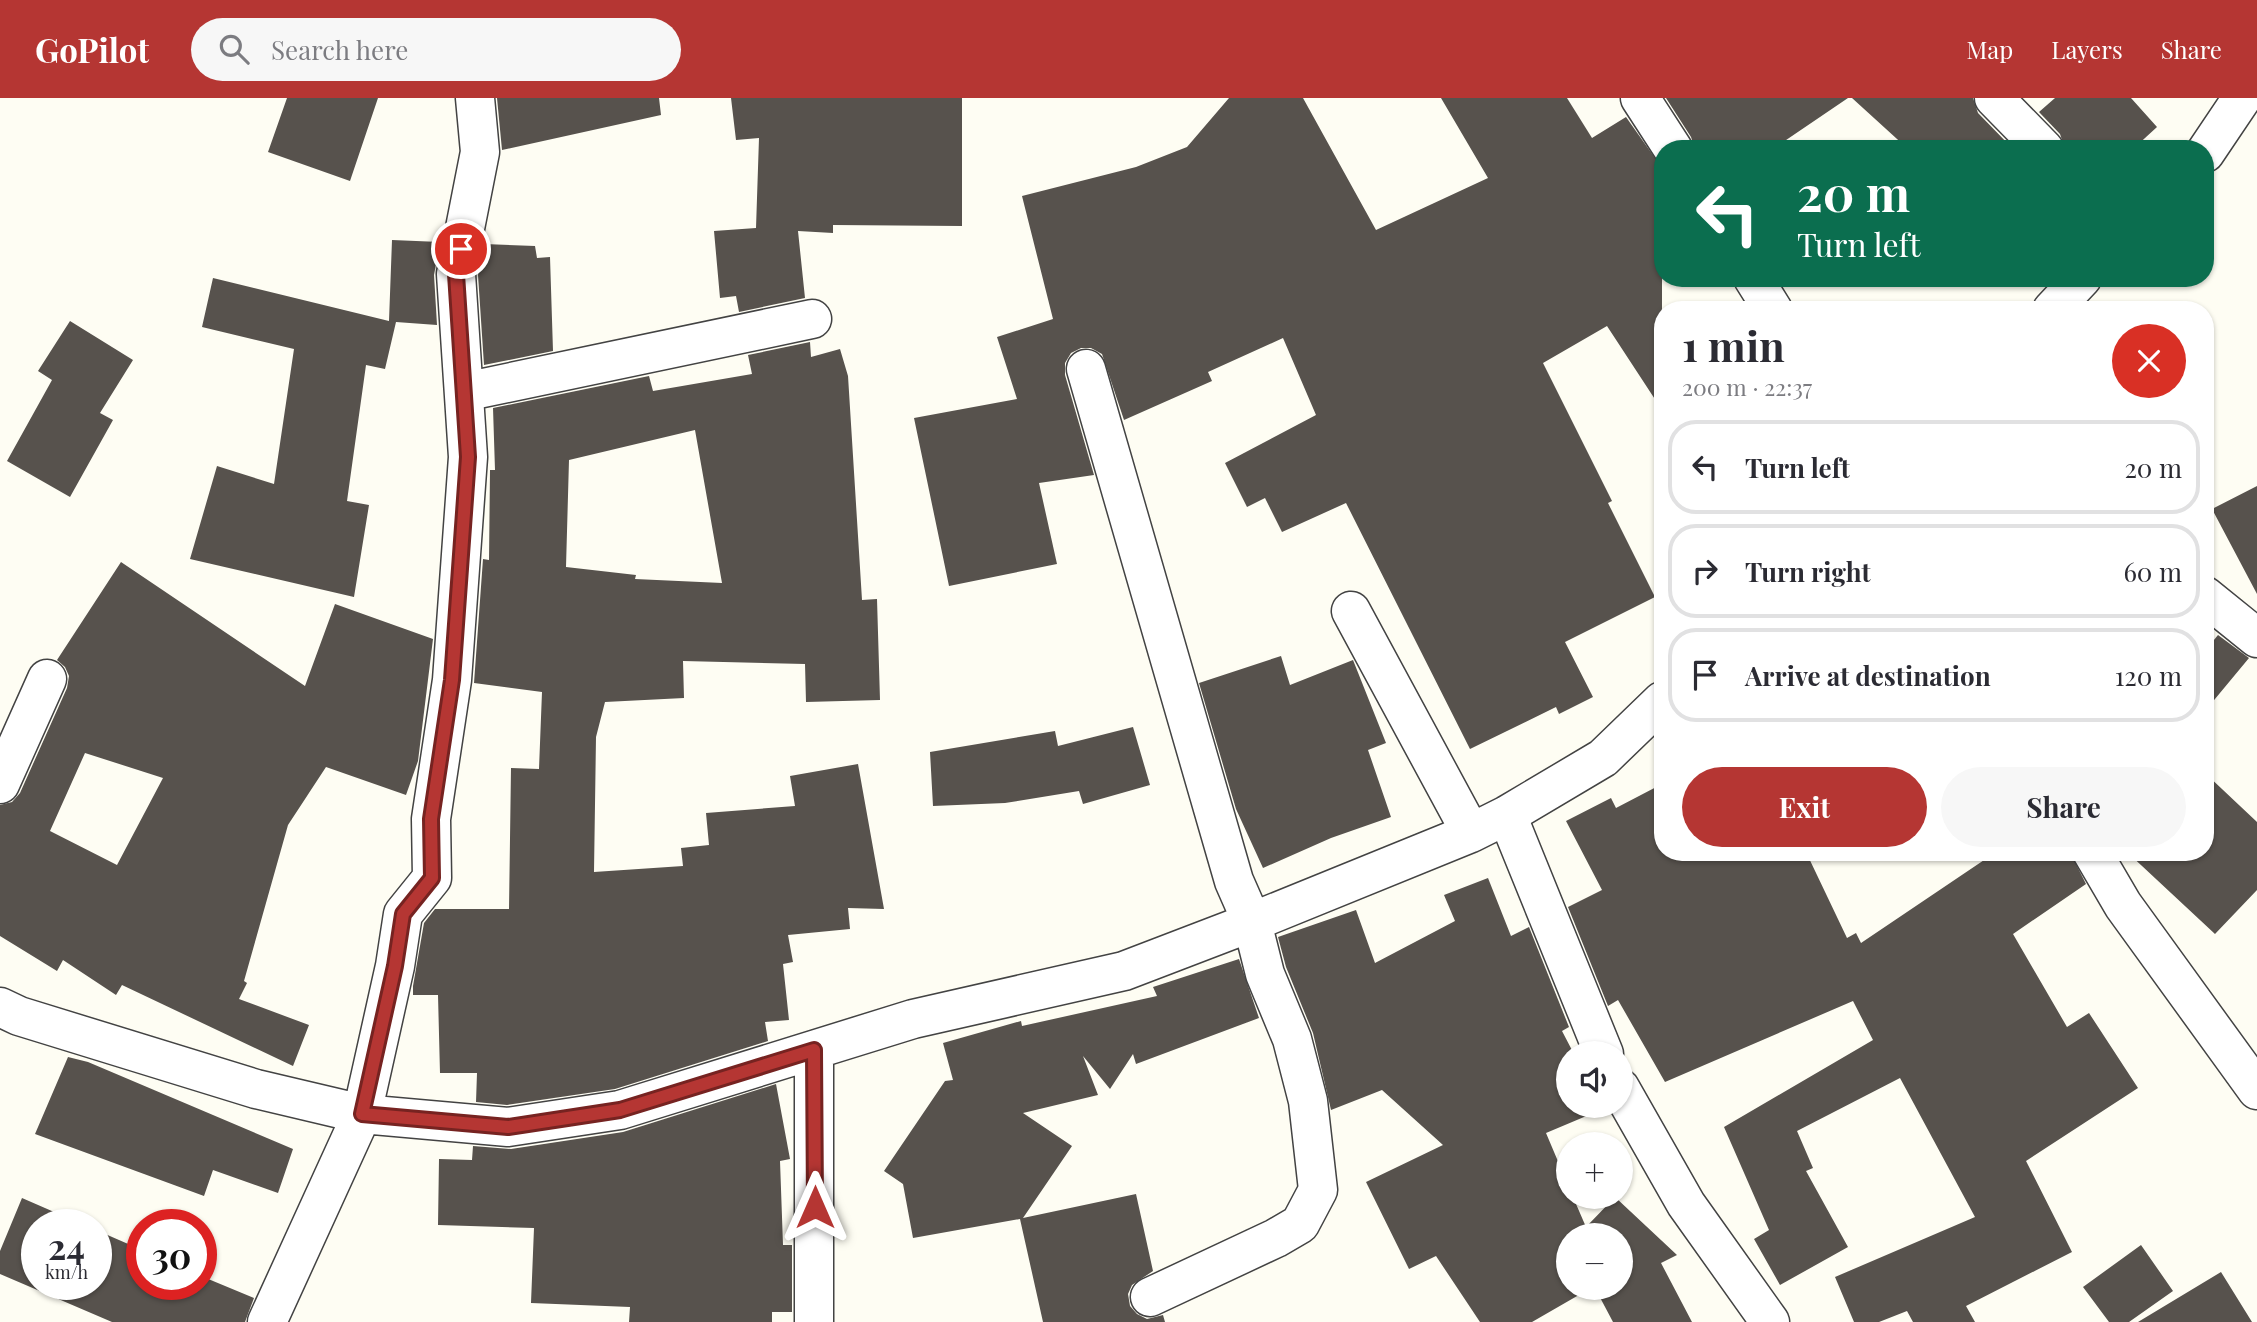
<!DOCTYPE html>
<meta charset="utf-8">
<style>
:root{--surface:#fff;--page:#f7f7f7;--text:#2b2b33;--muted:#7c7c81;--line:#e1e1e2;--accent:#b53633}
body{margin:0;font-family:"Playfair Display",serif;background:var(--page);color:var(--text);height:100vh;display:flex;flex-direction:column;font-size:26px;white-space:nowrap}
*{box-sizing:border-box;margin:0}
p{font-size:23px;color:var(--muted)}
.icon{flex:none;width:38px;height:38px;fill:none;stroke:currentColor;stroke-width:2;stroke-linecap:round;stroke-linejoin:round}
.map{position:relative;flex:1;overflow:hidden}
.details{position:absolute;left:1654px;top:203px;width:560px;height:560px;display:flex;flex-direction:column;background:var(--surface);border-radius:28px;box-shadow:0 2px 5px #0004}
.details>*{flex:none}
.banner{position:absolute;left:1654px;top:42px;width:560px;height:147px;border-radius:28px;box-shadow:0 2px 5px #0004;background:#0b6e4f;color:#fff;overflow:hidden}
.buttons{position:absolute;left:1556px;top:943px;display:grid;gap:14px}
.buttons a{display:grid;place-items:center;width:77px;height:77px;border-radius:50%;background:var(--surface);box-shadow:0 2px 5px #0004;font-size:35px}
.speed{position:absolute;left:21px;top:1111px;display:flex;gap:14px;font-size:35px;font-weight:700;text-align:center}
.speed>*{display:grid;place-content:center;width:91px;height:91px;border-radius:50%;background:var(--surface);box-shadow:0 2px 5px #0004;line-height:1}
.speed small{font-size:18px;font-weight:400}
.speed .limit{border:10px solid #d22;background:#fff;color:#111}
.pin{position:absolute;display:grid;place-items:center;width:60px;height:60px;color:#fff;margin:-30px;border:4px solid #fff;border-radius:50%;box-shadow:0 2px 7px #0007}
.me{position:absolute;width:77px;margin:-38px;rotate:0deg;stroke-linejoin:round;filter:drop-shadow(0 0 5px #0008)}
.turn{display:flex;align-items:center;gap:24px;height:147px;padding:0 28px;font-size:32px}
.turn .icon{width:91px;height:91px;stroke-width:2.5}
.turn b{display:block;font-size:49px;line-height:60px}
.round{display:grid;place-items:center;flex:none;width:74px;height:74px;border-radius:37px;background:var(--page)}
.headline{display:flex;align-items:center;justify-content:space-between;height:119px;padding:0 28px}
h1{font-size:42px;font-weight:700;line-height:52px}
.button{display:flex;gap:14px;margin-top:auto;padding:14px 28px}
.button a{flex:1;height:80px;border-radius:42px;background:var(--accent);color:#fff;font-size:28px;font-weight:700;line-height:80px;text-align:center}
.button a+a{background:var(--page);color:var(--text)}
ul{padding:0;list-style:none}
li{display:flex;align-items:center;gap:21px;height:94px;margin:0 14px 10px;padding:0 14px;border:4px solid var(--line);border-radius:28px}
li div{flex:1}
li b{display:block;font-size:26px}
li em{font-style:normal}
header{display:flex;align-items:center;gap:42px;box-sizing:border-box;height:98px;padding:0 35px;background:var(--accent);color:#fff}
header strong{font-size:33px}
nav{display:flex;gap:38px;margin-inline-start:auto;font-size:24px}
.search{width:490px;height:63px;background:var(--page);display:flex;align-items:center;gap:18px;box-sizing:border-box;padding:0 24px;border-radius:38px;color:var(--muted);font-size:26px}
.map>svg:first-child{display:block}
</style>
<header>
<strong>GoPilot</strong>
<div class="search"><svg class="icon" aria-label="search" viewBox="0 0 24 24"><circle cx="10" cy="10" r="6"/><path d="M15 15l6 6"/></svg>Search here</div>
<nav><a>Map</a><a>Layers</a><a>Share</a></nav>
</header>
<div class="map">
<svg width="2257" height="1224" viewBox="0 0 2257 1224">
<rect width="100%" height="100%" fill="#fefdf3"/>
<path fill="#57524d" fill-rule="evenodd" d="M 287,0 L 378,0 L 350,83 L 268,54 Z
M 497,0 L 659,0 L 661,17 L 502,52 Z
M 731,0 L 962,0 L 962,128 L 833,127 L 833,135 L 798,133 L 805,200 L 739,214 L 736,198 L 720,200 L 714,133 L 756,130 L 759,40 L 736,42 Z
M 1229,0 L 1303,0 L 1376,132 L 1488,80 L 1441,0 L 1567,0 L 1592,40 L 1626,19 L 1662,70 L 1662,312 L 1607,228 L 1543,265 L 1612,403 L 1608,405 L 1655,499 L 1565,544 L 1593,599 L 1559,616 L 1556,609 L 1470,651 L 1346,405 L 1282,434 L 1265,400 L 1247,409 L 1225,365 L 1316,317 L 1283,240 L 1208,274 L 1212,283 L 1124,322 L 1102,256 L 1091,250 L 1081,250 L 1071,255 L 1065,265 L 1065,277 L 1094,377 L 1039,385 L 1057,466 L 949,488 L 914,320 L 1017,301 L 997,239 L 1053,221 L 1022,98 L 1136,69 L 1187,49 Z
M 1666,0 L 1848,0 L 1773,51 L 1695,51 L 1691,39 Z
M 1852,0 L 1973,0 L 1978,15 L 2013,51 L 1908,51 Z
M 2055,0 L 2131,0 L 2157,29 L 2133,51 L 2065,51 L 2060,36 L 2039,14 Z
M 392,142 L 440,144 L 434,177 L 437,227 L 396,224 L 385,271 L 366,267 L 347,403 L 369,407 L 354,499 L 190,461 L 217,368 L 274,386 L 294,251 L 202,229 L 213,180 L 389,223 Z
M 484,146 L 535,148 L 537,160 L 550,159 L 553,253 L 484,267 L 478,177 Z
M 70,223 L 133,262 L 100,315 L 113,322 L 70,399 L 7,363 L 52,282 L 38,273 Z
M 810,244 L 811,259 L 840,251 L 848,278 L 862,502 L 877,501 L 880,602 L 806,604 L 805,566 L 683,563 L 684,600 L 605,604 L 596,639 L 594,774 L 683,768 L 681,750 L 709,747 L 706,715 L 795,708 L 790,678 L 858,666 L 884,811 L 848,810 L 850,831 L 788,837 L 793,864 L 783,866 L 789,922 L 765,924 L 768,943 L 615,991 L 507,1007 L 476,1004 L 477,975 L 440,975 L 438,897 L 413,897 L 413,888 L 424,825 L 435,811 L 509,811 L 511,670 L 539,671 L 542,594 L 474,585 L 483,461 L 489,462 L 490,372 L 495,372 L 493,310 L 649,278 L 653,293 L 752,276 L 748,257 ZM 695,332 L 722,485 L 635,481 L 636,477 L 566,469 L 569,362 Z
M 2257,388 L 2257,496 L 2212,411 Z
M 121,464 L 305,588 L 335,506 L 433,541 L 418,663 L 406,697 L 326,669 L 288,727 L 244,883 L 247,885 L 239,901 L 309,927 L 293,968 L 122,887 L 116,897 L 63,862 L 57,873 L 0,838 L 0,707 L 12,704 L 20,695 L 67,590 L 69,578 L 65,569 L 57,562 ZM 85,655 L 163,680 L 117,767 L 50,733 Z
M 2218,537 L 2249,560 L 2205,613 L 2205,553 Z
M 1281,558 L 1290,587 L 1353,562 L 1386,645 L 1368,652 L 1391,719 L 1331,740 L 1263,770 L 1236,711 L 1199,585 Z
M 1133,629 L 1150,687 L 1083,706 L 1079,693 L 1005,705 L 933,708 L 930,654 L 1055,633 L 1058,648 Z
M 2205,675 L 2257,724 L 2257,792 L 2215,836 L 2127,754 L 2205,754 Z
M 1662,686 L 1662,754 L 1806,754 L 1847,840 L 1856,835 L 1861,845 L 1996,754 L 2070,754 L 2086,786 L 2013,836 L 2067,929 L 2089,915 L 2138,990 L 2026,1063 L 2072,1154 L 1966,1208 L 1975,1224 L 1913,1224 L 1907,1213 L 1879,1224 L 1854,1224 L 1835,1179 L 1975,1119 L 1900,980 L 1797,1033 L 1813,1070 L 1806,1073 L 1848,1149 L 1780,1187 L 1754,1141 L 1769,1132 L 1724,1029 L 1873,942 L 1853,903 L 1665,984 L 1618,902 L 1608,908 L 1568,809 L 1602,792 L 1566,723 L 1611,700 L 1616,710 Z
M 1488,780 L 1511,838 L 1529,829 L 1569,929 L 1562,933 L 1574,956 L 1568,956 L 1568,1008 L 1601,1008 L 1603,1011 L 1546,1035 L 1568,1087 L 1568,1099 L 1573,1099 L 1586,1129 L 1615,1099 L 1677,1157 L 1661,1165 L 1692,1224 L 1613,1224 L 1595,1190 L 1620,1190 L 1620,1138 L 1568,1138 L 1568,1190 L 1591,1190 L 1532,1224 L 1480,1224 L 1436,1158 L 1409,1171 L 1366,1084 L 1443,1047 L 1382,992 L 1331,1012 L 1313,935 L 1286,869 L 1278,839 L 1356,812 L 1375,865 L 1455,823 L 1444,797 Z
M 1239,861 L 1259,920 L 1136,966 L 1133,956 L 1110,991 L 1083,958 L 1098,997 L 1023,1015 L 1072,1048 L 1023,1120 L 1136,1096 L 1153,1173 L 1132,1187 L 1128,1196 L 1130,1208 L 1137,1216 L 1147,1221 L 1163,1217 L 1165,1224 L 1043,1224 L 1020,1121 L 913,1140 L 903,1086 L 884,1073 L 945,983 L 953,982 L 943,945 L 1021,923 L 1022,928 L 1157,898 L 1153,889 Z
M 68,959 L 88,964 L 293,1051 L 278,1095 L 213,1072 L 204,1098 L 35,1036 Z
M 776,986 L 790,1061 L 780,1063 L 783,1147 L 792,1147 L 792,1214 L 772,1214 L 772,1224 L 629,1224 L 630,1209 L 531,1205 L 534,1130 L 438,1127 L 439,1061 L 472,1062 L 473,1048 L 511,1051 L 623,1034 Z
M 22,1100 L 84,1127 L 37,1127 L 37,1186 L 96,1186 L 96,1132 L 142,1152 L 142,1186 L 201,1186 L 201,1178 L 254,1200 L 245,1224 L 112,1224 L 0,1176 L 0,1153 Z
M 2141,1147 L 2173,1193 L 2129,1224 L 2109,1224 L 2083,1189 Z
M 2221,1174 L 2252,1224 L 2138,1224 Z"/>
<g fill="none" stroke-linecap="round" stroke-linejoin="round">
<defs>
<path id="minor" d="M 1640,0 L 1673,51
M 1994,0 L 2044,51
M 2205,55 L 2242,0
M 1753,180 L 1773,212
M 2052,212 L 2082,180
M 1086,271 L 1234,783 L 1252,824 L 1265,876 L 1292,941 L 1308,1003 L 1318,1092 L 1300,1126 L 1276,1140 L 1150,1199
M 464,294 L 812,221
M 2205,498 L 2257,540
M 1351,513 L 1471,735
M 0,686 L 47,581
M 1507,717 L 1604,956
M 2092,754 L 2123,807 L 2257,992
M 0,909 L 19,918 L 256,991 L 362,1016 L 508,1029 L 620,1012 L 913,921 L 1124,873 L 1252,824 L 1471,735 L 1507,717 L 1603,660 L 1662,603
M 814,952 L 814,1224
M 1620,990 L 1686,1106 L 1770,1224
M 267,1224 L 362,1016 L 395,868 L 403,816 L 432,780 L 431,721 L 452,582 L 468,359 L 456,176 L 480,54 L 475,0"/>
</defs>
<use href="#minor" stroke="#434343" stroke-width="41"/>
<use href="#minor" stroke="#fff" stroke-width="38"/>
</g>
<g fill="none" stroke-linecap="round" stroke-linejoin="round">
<defs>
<path id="route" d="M 461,151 L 456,176 L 468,359 L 452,582 L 431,721 L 432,780 L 403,816 L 395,868 L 362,1016 L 508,1029 L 620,1012 L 814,952 L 815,1109"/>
</defs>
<use href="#route" stroke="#762321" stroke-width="18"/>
<use href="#route" stroke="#b53633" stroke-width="12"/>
</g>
</svg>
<div class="buttons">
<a><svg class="icon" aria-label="sound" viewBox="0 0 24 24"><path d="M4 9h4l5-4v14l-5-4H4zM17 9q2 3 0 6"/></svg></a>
<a>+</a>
<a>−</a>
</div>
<div class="speed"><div>24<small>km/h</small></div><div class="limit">30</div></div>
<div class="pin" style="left:461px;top:151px;background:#d93025"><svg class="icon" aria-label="arrive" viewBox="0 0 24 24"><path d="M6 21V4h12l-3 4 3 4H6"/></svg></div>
<svg class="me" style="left:815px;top:1109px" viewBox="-20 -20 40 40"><path d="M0-17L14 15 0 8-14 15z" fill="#b53633" stroke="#fff" stroke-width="4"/></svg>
<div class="banner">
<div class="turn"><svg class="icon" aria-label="left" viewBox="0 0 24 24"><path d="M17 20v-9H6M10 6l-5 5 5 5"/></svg><div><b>20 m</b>Turn left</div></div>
</div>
<section class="details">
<div class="headline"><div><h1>1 min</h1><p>200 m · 22:37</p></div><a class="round" style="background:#d93025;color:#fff"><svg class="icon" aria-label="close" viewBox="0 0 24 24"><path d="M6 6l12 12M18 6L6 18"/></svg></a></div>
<ul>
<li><svg class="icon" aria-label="left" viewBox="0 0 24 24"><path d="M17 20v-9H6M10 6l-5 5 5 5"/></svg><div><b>Turn left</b></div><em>20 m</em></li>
<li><svg class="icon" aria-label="right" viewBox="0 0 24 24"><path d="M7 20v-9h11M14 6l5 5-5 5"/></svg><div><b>Turn right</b></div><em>60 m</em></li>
<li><svg class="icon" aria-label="arrive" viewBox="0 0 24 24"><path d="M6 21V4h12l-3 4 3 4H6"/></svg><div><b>Arrive at destination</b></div><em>120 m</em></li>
</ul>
<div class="button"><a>Exit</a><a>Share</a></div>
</section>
</div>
